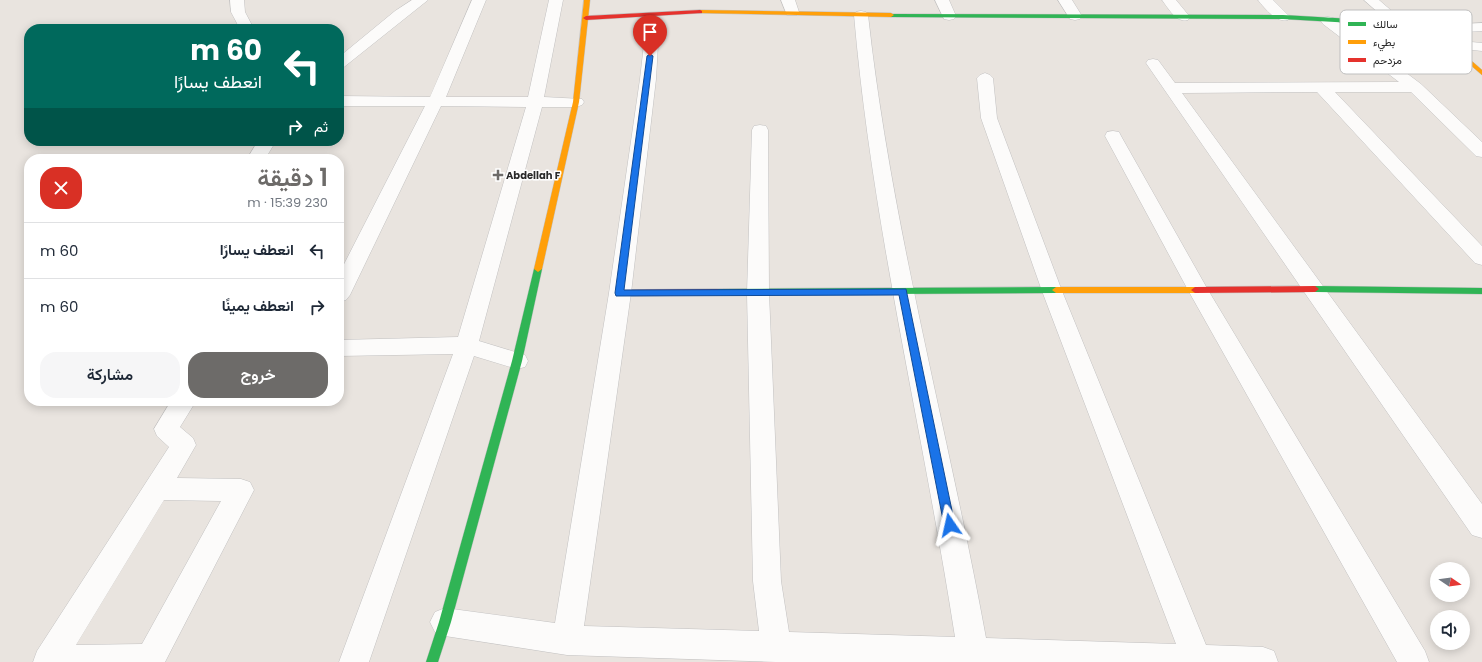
<!DOCTYPE html>
<html lang="ar">
<meta charset="utf-8">
<style>
:root{--surface:#fff;--page:#f6f6f7;--text:#1f2937;--muted:#747a83;--line:#e0e1e3;--accent:#6d6b69}
body{margin:0;font-family:Poppins,Vazirmatn,sans-serif;background:var(--page);color:var(--text);direction:rtl;height:100vh;display:flex;flex-direction:column;font-size:15px;white-space:nowrap}
*{box-sizing:border-box;margin:0}
p{font-size:13px;color:var(--muted)}
.icon{flex:none;width:22px;height:22px;fill:none;stroke:currentColor;stroke-width:2;stroke-linecap:round;stroke-linejoin:round}
.map{position:relative;flex:1;overflow:hidden;direction:ltr}
.panel{position:absolute;left:24px;top:154px;width:320px;height:252px;display:flex;flex-direction:column;background:var(--surface);border-radius:16px;box-shadow:0 2px 10px #0003;direction:rtl}
.panel>*{flex:none}
.top-card{position:absolute;left:24px;top:24px;width:320px;height:122px;border-radius:16px;box-shadow:0 2px 10px #0003;direction:rtl;background:#00695c;color:#fff;overflow:hidden}
.needle{width:26px;rotate:103deg}
.tools{position:absolute;left:1430px;top:562px;display:grid;gap:8px}
.tools a{display:grid;place-items:center;width:40px;height:40px;border-radius:50%;background:var(--surface);box-shadow:0 2px 10px #0003;font-size:20px}
.pin{position:absolute;display:grid;place-items:center;width:34px;height:34px;color:#fff;margin:-41px -17px;border-radius:50% 50% 50% 0;rotate:-45deg;box-shadow:0 0 4px #0007}
.pin .icon{rotate:45deg}
.me{position:absolute;width:44px;margin:-22px;rotate:349deg;stroke-linejoin:round;filter:drop-shadow(0 0 3px #0008)}
.turn{display:flex;align-items:center;gap:14px;height:84px;padding:0 16px;font-size:18px}
.turn .icon{width:52px;height:52px;stroke-width:2.5}
.turn b{display:block;font-size:28px;line-height:34px}
.then{display:flex;align-items:center;height:38px;padding:0 16px;background:#0003;gap:8px;font-size:15px}
.round{display:grid;place-items:center;flex:none;width:42px;height:42px;border-radius:16px;background:var(--page)}
.head{display:flex;align-items:center;justify-content:space-between;height:68px;padding:0 16px}
h1{font-size:24px;font-weight:600;line-height:30px;color:var(--accent)}
.action{display:flex;gap:8px;margin-top:auto;padding:8px 16px}
.action a{flex:1;height:46px;border-radius:16px;background:var(--accent);color:#fff;font-size:16px;font-weight:600;line-height:46px;text-align:center}
.action a+a{background:var(--page);color:var(--text)}
ul{padding:0;list-style:none}
li{display:flex;align-items:center;gap:12px;height:56px;padding:0 16px;border-top:1px solid var(--line)}
li div{flex:1}
li b{display:block;font-size:15px}
li em{font-style:normal}
.map>svg:first-child{display:block}
</style>
<div class="map">
<svg width="1482" height="662" viewBox="0 0 1482 662">
<rect width="100%" height="100%" fill="#e9e4df"/>
<g fill="none" stroke-linecap="round" stroke-linejoin="round">
<defs>
<path id="street" d="M 230,0 L 244,0 L 245,12 L 254,29 L 240,29 L 231,12 Z
M 412,0 L 428,0 L 344,67 L 339,68 L 339,57 L 395,11 Z
M 472,0 L 486,0 L 446,97 L 528,97 L 549,0 L 563,0 L 544,97 L 582,99 L 584,102 L 582,105 L 576,107 L 542,107 L 479,341 L 525,355 L 528,361 L 525,367 L 517,369 L 474,356 L 369,662 L 339,662 L 453,354 L 339,356 L 339,340 L 458,337 L 526,107 L 441,106 L 350,295 L 346,300 L 339,302 L 339,274 L 425,106 L 339,106 L 339,96 L 430,97 Z
M 781,0 L 795,0 L 799,12 L 797,15 L 787,15 Z
M 935,0 L 949,0 L 956,16 L 954,19 L 949,20 L 944,19 Z
M 1058,0 L 1072,0 L 1082,16 L 1080,19 L 1075,20 L 1070,19 Z
M 1162,0 L 1176,0 L 1190,17 L 1188,20 C 1176,23 1169,9 1162,0 Z
M 1258,0 L 1273,0 L 1290,17 L 1288,20 C 1277,23 1265,9 1258,0 Z
M 1364,0 L 1379,0 L 1408,25 L 1406,28 L 1401,29 L 1396,28 Z
M 861,11 L 866,12 L 868,15 C 891,225 948,430 986,638 L 1176,644 L 1042,291 L 981,118 L 977,78 L 980,75 L 985,73 L 990,75 L 993,78 L 997,118 L 1062,291 L 1206,645 L 1263,647 L 1274,651 L 1278,662 L 776,662 L 567,655 L 445,636 L 435,632 L 430,622 L 435,612 L 445,608 L 555,623 L 609,293 L 640,79 L 644,44 L 646,41 L 651,40 L 656,41 L 658,44 L 656,79 L 631,293 L 584,626 L 759,631 L 753,581 L 747,293 L 752,130 L 754,126 L 760,125 L 766,126 L 768,130 L 769,293 L 781,581 L 789,632 L 955,637 C 923,430 872,225 854,15 L 856,12 Z
M 1328,17 L 1333,18 L 1421,84 L 1482,142 L 1482,157 L 1476,156 L 1411,92 L 1335,92 L 1482,246 L 1482,265 L 1475,263 L 1317,92 L 1182,93 L 1482,504 L 1482,538 L 1472,535 L 1146,63 L 1148,60 L 1153,59 L 1158,60 L 1175,83 L 1399,82 L 1323,24 L 1321,21 L 1323,18 Z
M 1482,23 L 1482,31 L 1431,34 L 1426,33 L 1424,30 L 1426,27 L 1431,26 Z
M 1450,40 L 1482,43 L 1482,51 L 1445,47 L 1443,44 L 1445,41 Z
M 1113,131 L 1119,132 L 1121,136 L 1208,290 L 1425,651 L 1429,662 L 1397,662 L 1188,290 L 1105,136 L 1107,132 Z
M 258,141 L 276,141 L 265,159 L 247,159 Z
M 171,401 L 196,401 L 180,427 L 193,438 L 196,445 L 177,478 L 241,479 L 250,482 L 254,490 L 165,662 L 33,662 L 37,651 L 169,447 L 157,436 L 154,429 ZM 164,500 L 221,501 L 142,644 L 76,645 Z"/>
<path id="fast" d="M 889,14 L 1283,15 L 1387,21 L 1390,23 L 1387,25 L 1283,19 L 891,17 L 888,15 Z
M 538,266 L 542,269 L 522,361 L 451,622 L 438,662 L 426,662 L 439,622 L 512,361 L 534,269 Z
M 1315,286 L 1482,288 L 1482,294 L 1315,292 L 1311,289 Z
M 1056,287 L 1060,290 L 1056,293 L 718,295 L 714,292 L 718,289 Z"/>
<path id="slow" d="M 584,0 L 590,0 L 579,102 L 542,269 L 538,272 L 534,269 L 573,102 Z
M 700,10 L 891,13 L 894,15 L 891,17 L 698,13 L 698,11 Z
M 1387,21 L 1414,24 L 1435,30 L 1441,34 L 1482,70 L 1482,75 L 1437,36 L 1431,33 L 1414,28 L 1385,24 L 1384,23 Z
M 1056,287 L 1195,287 L 1199,290 L 1195,293 L 1056,293 L 1052,290 Z"/>
<path id="jam" d="M 700,10 L 702,11 L 702,13 L 586,20 L 583,18 L 586,16 Z
M 1315,286 L 1319,289 L 1315,292 L 1195,293 L 1191,290 L 1195,287 Z
M 718,289 L 722,292 L 718,295 L 620,296 L 616,293 L 620,290 Z"/>
</defs>
<use href="#street" stroke="#c2c1c1" stroke-width="1"/>
<use href="#fast" stroke="#c2c1c1" stroke-width="1"/>
<use href="#slow" stroke="#c2c1c1" stroke-width="1"/>
<use href="#jam" stroke="#c2c1c1" stroke-width="1"/>
<use href="#street" fill="#fcfbfa" fill-rule="evenodd"/>
<use href="#fast" fill="#30b455" fill-rule="evenodd"/>
<use href="#slow" fill="#ff9f0a" fill-rule="evenodd"/>
<use href="#jam" fill="#e5322d" fill-rule="evenodd"/>
</g>
<path fill="#1a73e8" stroke="#114b97" d="M 650,54 L 653,56 L 624,290 L 906,289 L 955,525 L 954,528 L 950,530 L 946,528 L 944,525 L 899,295 L 616,296 L 615,293 L 647,56 Z"/>
<path fill="#6d6b69" stroke="#fff" stroke-width="1.5" d="M496 169h4v4h4v4h-4v4h-4v-4h-4v-4h4z"/>
<g text-anchor="middle" dominant-baseline="central" stroke-width="3" stroke-linejoin="round" paint-order="stroke">
<g font-size="10" font-weight="bold" fill="#2a2a2a" stroke="#fff" text-anchor="start">
<text x="506" y="175">Abdellah F</text>
</g>
</g>
<rect x="1340" y="10" width="132" height="64" rx="6" fill="#fff" stroke="#bfbfbf" stroke-width="1"/>
<rect x="1348" y="22" width="18" height="4" fill="#30b455"/>
<rect x="1348" y="40" width="18" height="4" fill="#ff9f0a"/>
<rect x="1348" y="58" width="18" height="4" fill="#e5322d"/>
<g font-size="11" fill="#2a2a2a">
<text x="1373" y="28">سالك</text>
<text x="1373" y="46">بطيء</text>
<text x="1373" y="64">مزدحم</text>
</g>
</svg>
<div class="tools">
<a><svg class="needle" viewBox="-14 -14 28 28"><path d="M0-13l5 13h-10z" fill="#e53935"/><path d="M0 13l5-13h-10z" fill="#747a83"/></svg></a>
<a><svg class="icon" aria-label="sound" viewBox="0 0 24 24"><path d="M4 9h4l5-4v14l-5-4H4zM17 9q2 3 0 6"/></svg></a>
</div>
<div class="pin" style="left:650px;top:56px;background:#d93025"><svg class="icon" aria-label="arrive" viewBox="0 0 24 24"><path d="M6 21V4h12l-3 4 3 4H6"/></svg></div>
<svg class="me" style="left:950px;top:525px" viewBox="-20 -20 40 40"><path d="M0-17L14 15 0 8-14 15z" fill="#1a73e8" stroke="#fff" stroke-width="4"/></svg>
<div class="top-card">
<div class="turn"><svg class="icon" aria-label="left" viewBox="0 0 24 24"><path d="M17 20v-9H6M10 6l-5 5 5 5"/></svg><div><b>60 m</b>انعطف يسارًا</div></div>
<div class="then">ثم<svg class="icon" aria-label="right" viewBox="0 0 24 24"><path d="M7 20v-9h11M14 6l5 5-5 5"/></svg></div>
</div>
<section class="panel">
<div class="head"><div><h1>1 دقيقة</h1><p>230 m · 15:39</p></div><a class="round" style="background:#d93025;color:#fff"><svg class="icon" aria-label="close" viewBox="0 0 24 24"><path d="M6 6l12 12M18 6L6 18"/></svg></a></div>
<ul>
<li><svg class="icon" aria-label="left" viewBox="0 0 24 24"><path d="M17 20v-9H6M10 6l-5 5 5 5"/></svg><div><b>انعطف يسارًا</b></div><em>60 m</em></li>
<li><svg class="icon" aria-label="right" viewBox="0 0 24 24"><path d="M7 20v-9h11M14 6l5 5-5 5"/></svg><div><b>انعطف يمينًا</b></div><em>60 m</em></li>
</ul>
<div class="action"><a>خروج</a><a>مشاركة</a></div>
</section>
</div>
